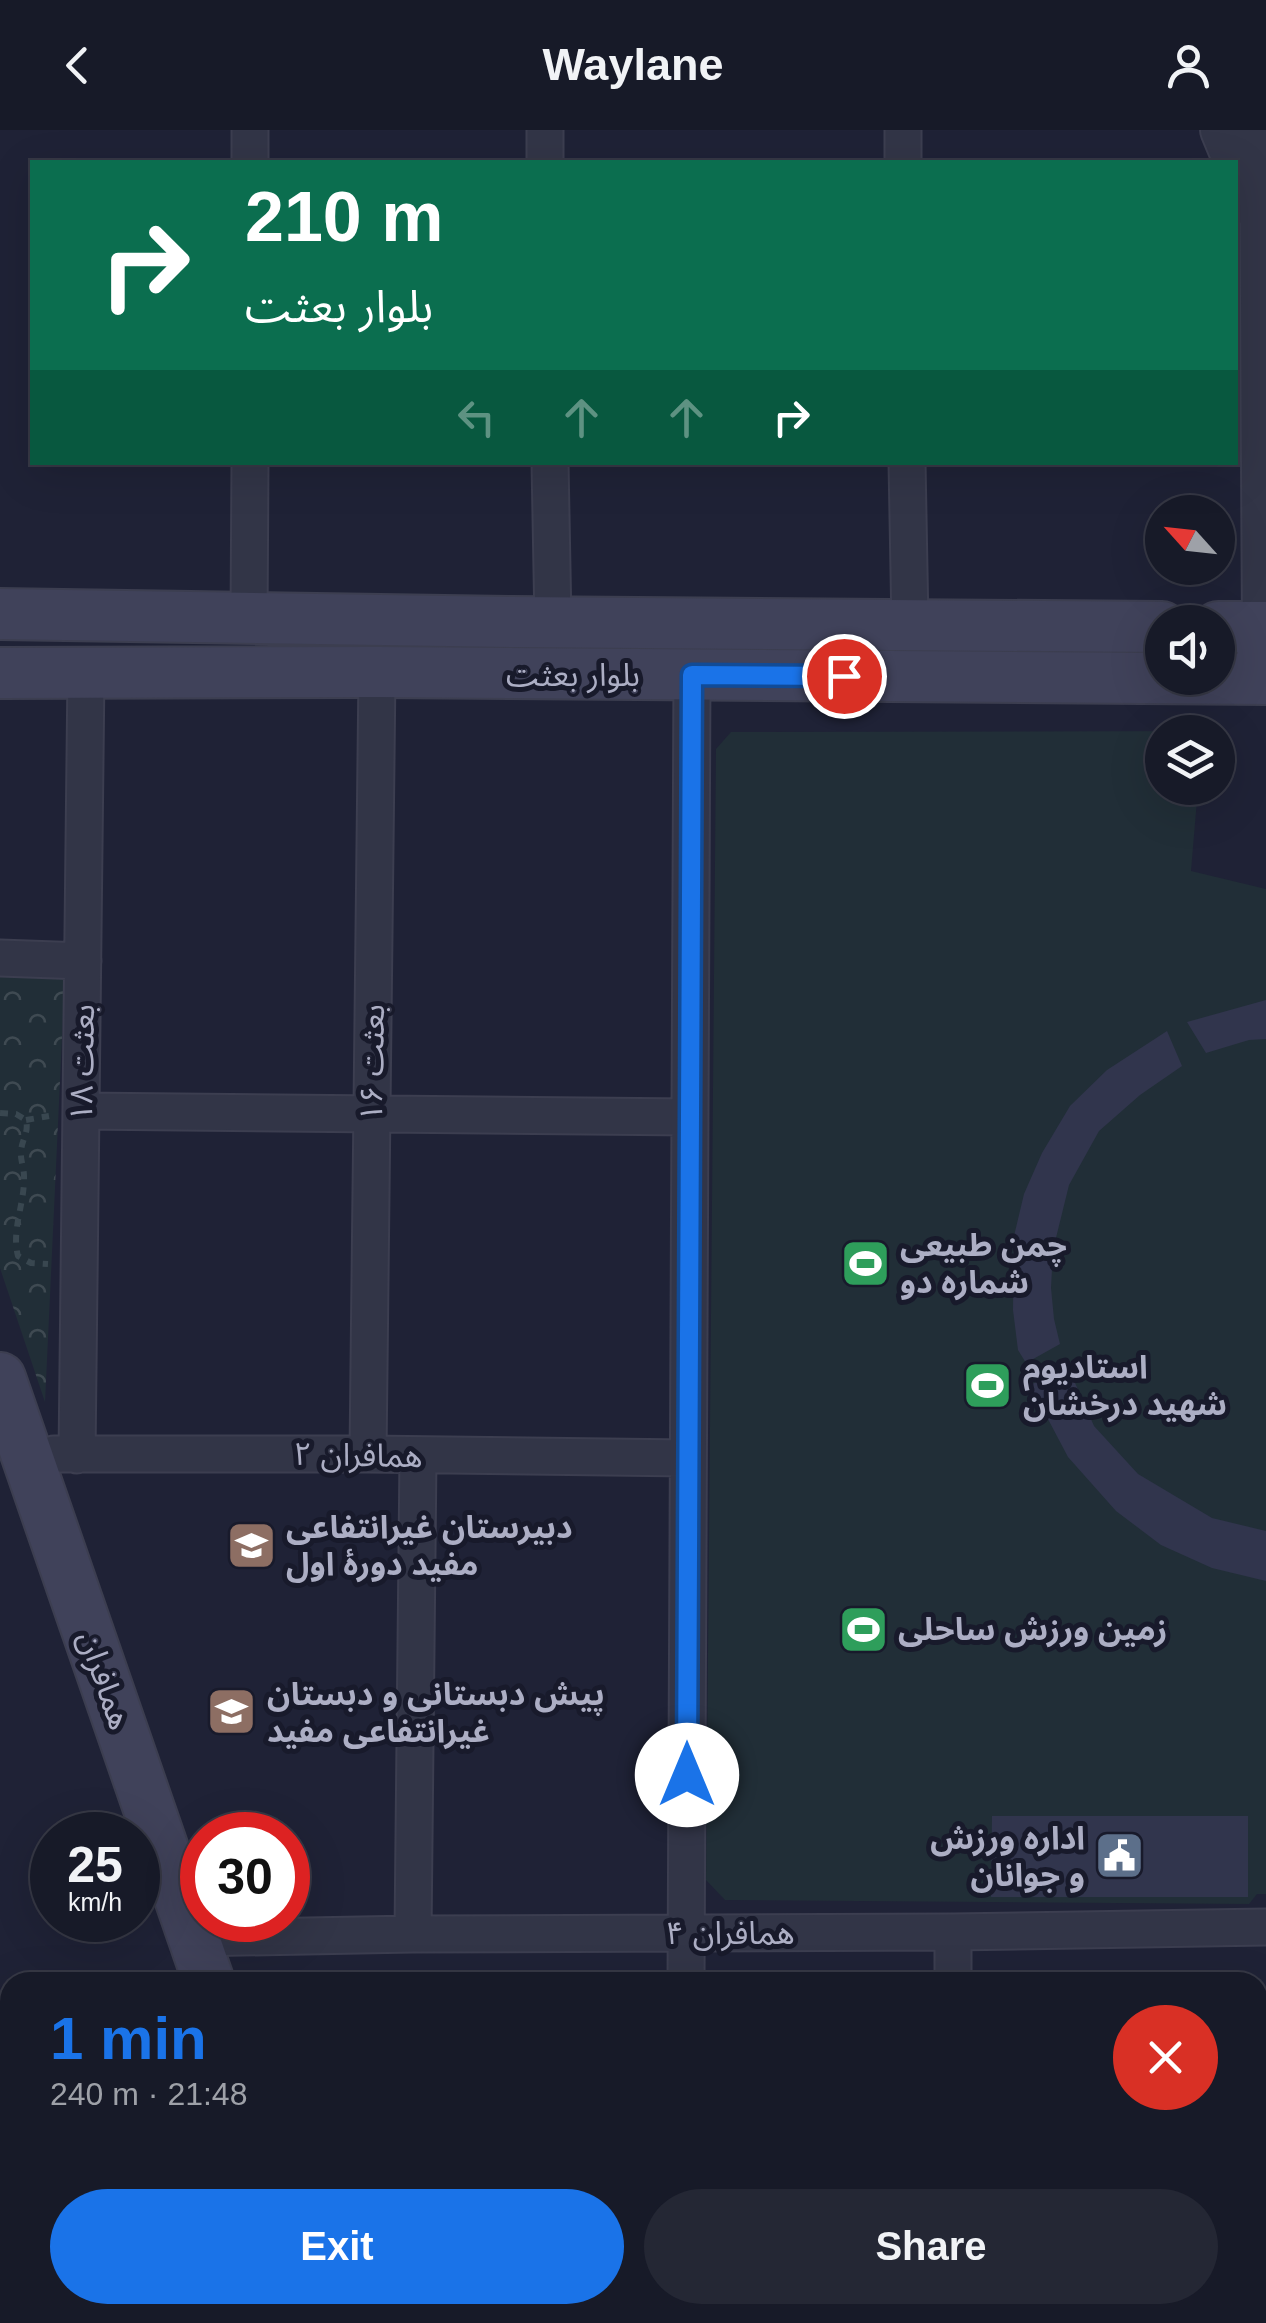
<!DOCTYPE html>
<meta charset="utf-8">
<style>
:root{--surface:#171a28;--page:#242734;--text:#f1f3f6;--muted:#9ea1a8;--line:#363845;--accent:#1a73e8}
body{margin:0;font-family:Helvetica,"Noto Sans Arabic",sans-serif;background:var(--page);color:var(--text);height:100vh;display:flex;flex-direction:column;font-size:38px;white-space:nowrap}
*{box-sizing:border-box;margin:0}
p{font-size:32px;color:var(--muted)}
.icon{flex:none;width:55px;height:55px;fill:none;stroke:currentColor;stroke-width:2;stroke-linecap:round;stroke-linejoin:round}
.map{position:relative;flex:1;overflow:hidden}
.details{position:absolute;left:0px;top:1842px;width:1268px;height:352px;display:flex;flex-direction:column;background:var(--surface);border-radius:30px 30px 0 0;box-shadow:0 10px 40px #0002,0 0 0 2px var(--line)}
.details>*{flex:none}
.banner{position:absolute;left:30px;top:30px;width:1208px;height:305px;border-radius:0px;box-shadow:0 10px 40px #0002,0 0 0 2px var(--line);background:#0b6e4f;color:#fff;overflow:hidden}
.needle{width:65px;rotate:297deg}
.controls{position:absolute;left:1145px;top:365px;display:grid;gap:20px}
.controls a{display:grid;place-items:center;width:90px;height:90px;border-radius:50%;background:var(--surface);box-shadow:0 10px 40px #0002,0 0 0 2px var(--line);font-size:50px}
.speed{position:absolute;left:30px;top:1682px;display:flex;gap:20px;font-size:50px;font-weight:700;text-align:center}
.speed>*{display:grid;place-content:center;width:130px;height:130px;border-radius:50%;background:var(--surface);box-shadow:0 10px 40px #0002,0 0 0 2px var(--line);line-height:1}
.speed small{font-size:25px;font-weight:400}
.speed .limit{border:15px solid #d22;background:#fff;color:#111}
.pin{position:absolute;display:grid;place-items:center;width:85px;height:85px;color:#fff;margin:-42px;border:5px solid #fff;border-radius:50%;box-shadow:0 2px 10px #0007}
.me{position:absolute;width:110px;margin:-55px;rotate:0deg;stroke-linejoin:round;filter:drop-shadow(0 0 8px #0008)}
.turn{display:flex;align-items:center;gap:35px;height:210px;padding:0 50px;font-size:45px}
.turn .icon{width:130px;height:130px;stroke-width:2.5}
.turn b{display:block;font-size:70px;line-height:85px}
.lanes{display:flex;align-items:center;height:95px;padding:0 50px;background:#0003;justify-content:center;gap:50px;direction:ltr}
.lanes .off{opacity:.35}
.round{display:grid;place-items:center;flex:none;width:105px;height:105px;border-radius:52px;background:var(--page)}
.overview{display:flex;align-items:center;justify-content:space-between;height:170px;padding:0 50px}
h1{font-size:60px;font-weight:800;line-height:75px;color:var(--accent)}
.button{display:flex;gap:20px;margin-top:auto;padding:20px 50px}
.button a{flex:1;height:115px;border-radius:60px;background:var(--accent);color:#fff;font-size:40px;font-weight:800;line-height:115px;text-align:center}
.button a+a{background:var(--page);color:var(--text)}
header{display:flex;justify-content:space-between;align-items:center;height:130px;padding:0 50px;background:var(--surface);font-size:45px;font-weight:800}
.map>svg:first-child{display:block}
</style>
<header><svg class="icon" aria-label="back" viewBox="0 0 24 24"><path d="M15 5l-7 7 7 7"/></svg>Waylane<svg class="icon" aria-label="person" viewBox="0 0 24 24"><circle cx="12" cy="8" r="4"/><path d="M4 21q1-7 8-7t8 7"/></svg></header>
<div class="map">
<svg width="1266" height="2193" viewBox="0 0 1266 2193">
<defs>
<pattern id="forest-crowns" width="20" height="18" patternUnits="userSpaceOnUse" patternTransform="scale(2.5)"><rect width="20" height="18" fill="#212e37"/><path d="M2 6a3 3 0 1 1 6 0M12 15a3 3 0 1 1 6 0" fill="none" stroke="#3f4a52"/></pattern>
</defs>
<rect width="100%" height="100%" fill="#1f2236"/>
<path fill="url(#forest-crowns)" d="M 0,839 L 65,843 L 45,1272 L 0,1138 Z"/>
<path fill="#212e37" d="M 1203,601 L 1202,602 L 1162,602 L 1162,658 L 1198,658 L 1191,741 L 1266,759 L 1266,1764 L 1257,1764 L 1249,1774 L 725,1770 L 706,1750 L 716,619 L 731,602 Z"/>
<path fill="#31354d" d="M 1266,870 L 1266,909 L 1249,910 L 1206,923 L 1187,892 Z
M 1167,901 L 1182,936 L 1140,965 L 1099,1001 L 1069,1055 L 1053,1120 L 1051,1158 L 1054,1189 L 1060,1214 L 1026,1233 L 1018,1220 L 1013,1180 L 1014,1106 L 1024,1064 L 1042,1023 L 1070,976 L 1107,940 Z
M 1068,1237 L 1094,1296 L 1138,1344 L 1212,1388 L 1266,1401 L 1266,1451 L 1212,1438 L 1161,1415 L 1116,1381 L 1068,1327 L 1030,1255 Z
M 992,1686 L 1248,1686 L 1248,1767 L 991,1767 Z"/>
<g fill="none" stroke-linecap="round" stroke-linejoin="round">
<defs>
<path id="minor" d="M 545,0 L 545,32
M 903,0 L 903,32
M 250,32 L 250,0
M 550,332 L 553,493
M 907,332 L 910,495
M 249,489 L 250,332
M 0,828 L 83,831
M 81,981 L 690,987
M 54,1324 L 368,1324 L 688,1328
M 368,1324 L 377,542
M 77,1325 L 86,542
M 953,1802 L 953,1852
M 413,1804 L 418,1326
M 194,1808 L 413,1804 L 953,1802 L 1266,1797
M 686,1852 L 692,545
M 957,2185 L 957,2193
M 684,2193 L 684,2185"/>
<path id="tertiary" d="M 1222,0 L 1254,77
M 1261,0 L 1264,497"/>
<path id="secondary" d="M 0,484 L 514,492 L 1162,497
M 1218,497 L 1266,497
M 0,543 L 377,542 L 1266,549
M 1262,549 L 1264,497
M 0,1248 L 209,1852
M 326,2185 L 328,2193"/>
</defs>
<use href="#minor" stroke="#3c3e50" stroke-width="39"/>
<use href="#tertiary" stroke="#3c3e50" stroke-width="46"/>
<use href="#secondary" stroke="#3c3e50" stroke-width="54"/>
<path stroke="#394750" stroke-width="6" stroke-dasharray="8 8" stroke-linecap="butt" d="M 0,983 L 16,984 L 26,990 C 29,1003 22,1009 21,1021 C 20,1029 24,1038 24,1046 C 25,1073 11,1100 18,1126 L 31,1133 L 48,1134
M 26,990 L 49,986"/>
<use href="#minor" stroke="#323547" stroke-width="35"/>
<use href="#tertiary" stroke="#323547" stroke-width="42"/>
<use href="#secondary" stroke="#40425a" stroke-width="50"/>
</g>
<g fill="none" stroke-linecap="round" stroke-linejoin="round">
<defs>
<path id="route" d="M 687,1645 L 692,545 L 844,546"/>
</defs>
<use href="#route" stroke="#114b97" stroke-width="25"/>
<use href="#route" stroke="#1a73e8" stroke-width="18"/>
</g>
<defs>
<symbol id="stadium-square" viewBox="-11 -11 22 22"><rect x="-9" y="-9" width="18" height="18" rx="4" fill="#2e9e5b" stroke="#181a2b"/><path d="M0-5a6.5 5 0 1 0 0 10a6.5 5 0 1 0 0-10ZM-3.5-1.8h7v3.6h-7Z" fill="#fff"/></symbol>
<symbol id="school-square" viewBox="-11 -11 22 22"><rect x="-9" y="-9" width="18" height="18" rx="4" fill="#8d6e63" stroke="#181a2b"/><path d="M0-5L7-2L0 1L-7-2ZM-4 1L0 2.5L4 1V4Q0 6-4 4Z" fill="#fff"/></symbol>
<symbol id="civic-square" viewBox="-11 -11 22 22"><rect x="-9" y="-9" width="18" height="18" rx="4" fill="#5c6f8a" stroke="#181a2b"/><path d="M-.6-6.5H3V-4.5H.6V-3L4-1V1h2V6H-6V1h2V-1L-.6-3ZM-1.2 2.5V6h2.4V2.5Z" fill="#fff"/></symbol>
</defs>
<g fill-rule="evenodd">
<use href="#stadium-square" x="838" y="1106" width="55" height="55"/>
<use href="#stadium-square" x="960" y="1228" width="55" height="55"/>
<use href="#school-square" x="224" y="1388" width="55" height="55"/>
<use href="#stadium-square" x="836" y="1472" width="55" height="55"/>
<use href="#school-square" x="204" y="1554" width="55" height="55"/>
<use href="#civic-square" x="1092" y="1698" width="55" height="55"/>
</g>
<g text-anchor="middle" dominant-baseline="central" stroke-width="10" stroke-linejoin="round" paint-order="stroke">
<g font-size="32" fill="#acaec4" stroke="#181a2b">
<text x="573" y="545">بلوار بعثت</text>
<text transform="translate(82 933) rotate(-89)">بعثت ۱۸</text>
<text transform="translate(372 933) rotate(-89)">بعثت ۱۶</text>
<text transform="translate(358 1325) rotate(1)">همافران ۲</text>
<text transform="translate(105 1550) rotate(71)">همافران</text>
<text x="730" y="1803">همافران ۴</text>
</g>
<g font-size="32" font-weight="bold" fill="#acaec4" stroke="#181a2b" text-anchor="start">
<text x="900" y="1115">چمن طبیعی<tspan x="900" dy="37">شماره دو</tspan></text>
<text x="1023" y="1237">استادیوم<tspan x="1023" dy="37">شهید درخشان</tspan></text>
<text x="286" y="1397">دبیرستان غیرانتفاعی<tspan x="286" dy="37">مفید دورهٔ اول</tspan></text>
<text x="898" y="1499">زمین ورزش ساحلی</text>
<text x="267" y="1564">پیش دبستانی و دبستان<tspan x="267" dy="37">غیرانتفاعی مفید</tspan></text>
<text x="1085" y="1708" text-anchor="end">اداره ورزش<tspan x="1085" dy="37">و جوانان</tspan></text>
</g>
</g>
</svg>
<div class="controls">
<a><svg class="needle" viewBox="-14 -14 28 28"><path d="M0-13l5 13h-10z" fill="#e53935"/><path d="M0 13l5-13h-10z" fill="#9ea1a8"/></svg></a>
<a><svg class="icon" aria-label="sound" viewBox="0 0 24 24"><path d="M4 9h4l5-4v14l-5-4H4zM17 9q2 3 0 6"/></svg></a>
<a><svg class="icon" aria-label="layers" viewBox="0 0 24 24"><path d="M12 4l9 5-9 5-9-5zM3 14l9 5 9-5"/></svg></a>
</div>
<div class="speed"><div>25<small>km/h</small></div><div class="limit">30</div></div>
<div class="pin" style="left:844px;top:546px;background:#d93025"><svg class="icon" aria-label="arrive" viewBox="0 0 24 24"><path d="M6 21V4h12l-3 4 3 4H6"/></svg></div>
<svg class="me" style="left:687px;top:1645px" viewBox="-20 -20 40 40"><circle r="19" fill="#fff"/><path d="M0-13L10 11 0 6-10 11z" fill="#1a73e8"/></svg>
<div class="banner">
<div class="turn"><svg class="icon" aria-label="right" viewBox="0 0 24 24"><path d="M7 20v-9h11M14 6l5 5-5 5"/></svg><div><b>210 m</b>بلوار بعثت</div></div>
<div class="lanes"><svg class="icon off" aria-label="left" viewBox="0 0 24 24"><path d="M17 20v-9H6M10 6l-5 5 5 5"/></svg><svg class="icon off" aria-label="ahead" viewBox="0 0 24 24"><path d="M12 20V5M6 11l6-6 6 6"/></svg><svg class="icon off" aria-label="ahead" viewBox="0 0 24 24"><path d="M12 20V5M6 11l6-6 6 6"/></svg><svg class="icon" aria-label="right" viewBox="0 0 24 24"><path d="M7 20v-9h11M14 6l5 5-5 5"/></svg></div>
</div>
<section class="details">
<div class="overview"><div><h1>1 min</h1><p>240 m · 21:48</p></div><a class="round" style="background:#d93025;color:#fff"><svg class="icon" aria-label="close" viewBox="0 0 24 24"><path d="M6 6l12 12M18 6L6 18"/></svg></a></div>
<div class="button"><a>Exit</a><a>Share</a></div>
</section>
</div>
